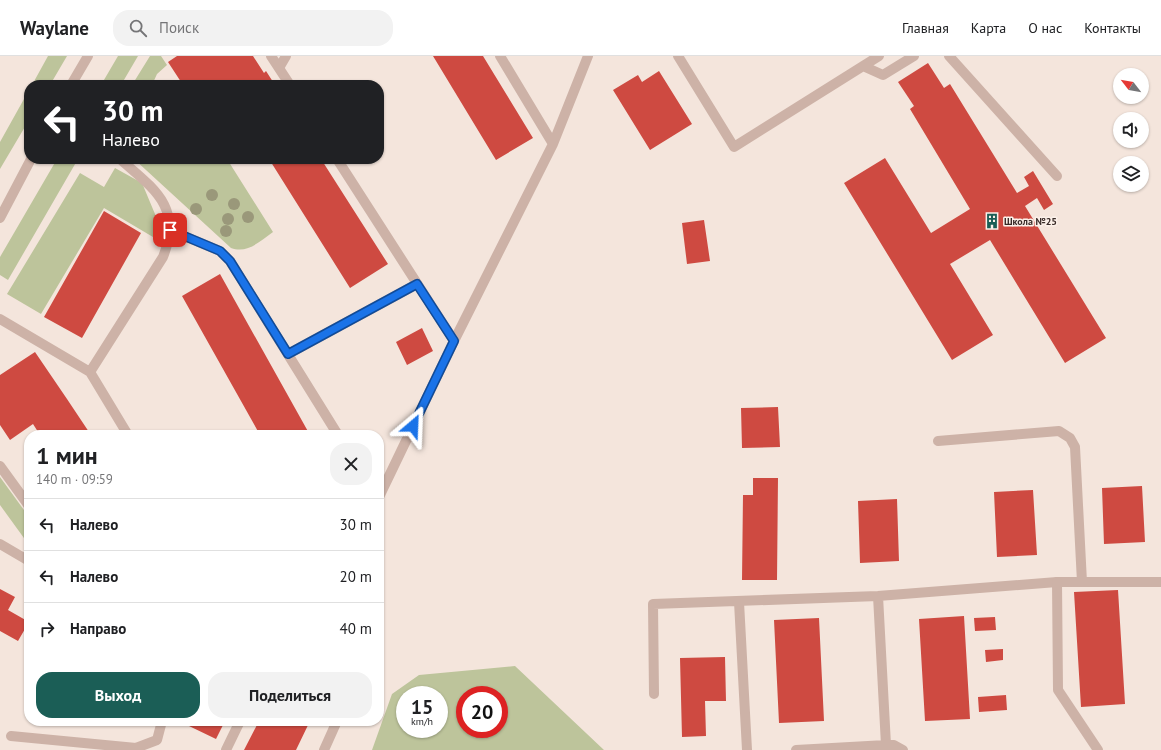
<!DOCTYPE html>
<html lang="ru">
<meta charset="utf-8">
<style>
:root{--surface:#fff;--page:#f2f2f2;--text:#202124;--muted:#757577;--line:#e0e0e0;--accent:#1b5e56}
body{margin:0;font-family:"PT Sans",sans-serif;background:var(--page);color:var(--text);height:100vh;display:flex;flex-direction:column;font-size:15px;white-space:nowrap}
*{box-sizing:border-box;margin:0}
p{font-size:13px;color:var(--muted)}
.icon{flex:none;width:22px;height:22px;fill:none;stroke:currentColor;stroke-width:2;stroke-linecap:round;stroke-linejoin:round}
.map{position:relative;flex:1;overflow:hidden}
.details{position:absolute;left:24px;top:374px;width:360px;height:296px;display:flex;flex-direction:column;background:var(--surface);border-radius:16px;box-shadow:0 1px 3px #0004}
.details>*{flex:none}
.top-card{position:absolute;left:24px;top:24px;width:360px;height:84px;border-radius:16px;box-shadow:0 1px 3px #0004;background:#202124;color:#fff;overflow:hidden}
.needle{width:26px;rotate:301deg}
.fabs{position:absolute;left:1113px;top:12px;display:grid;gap:8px}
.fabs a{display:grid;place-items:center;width:36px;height:36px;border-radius:50%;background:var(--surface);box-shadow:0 1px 3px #0004;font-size:20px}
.speed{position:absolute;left:396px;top:630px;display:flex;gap:8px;font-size:20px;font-weight:700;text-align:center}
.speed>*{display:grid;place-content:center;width:52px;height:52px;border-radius:50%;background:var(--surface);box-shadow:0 1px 3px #0004;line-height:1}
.speed small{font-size:10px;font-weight:400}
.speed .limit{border:6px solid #d22;background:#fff;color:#111}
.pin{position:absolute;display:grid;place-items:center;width:34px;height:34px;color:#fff;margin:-17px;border-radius:8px;box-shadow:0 2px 6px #0006}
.me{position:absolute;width:44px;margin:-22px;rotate:26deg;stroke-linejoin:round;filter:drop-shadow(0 0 3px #0008)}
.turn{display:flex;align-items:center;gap:14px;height:84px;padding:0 12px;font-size:18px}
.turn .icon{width:52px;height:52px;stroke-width:2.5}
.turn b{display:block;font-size:28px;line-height:34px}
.round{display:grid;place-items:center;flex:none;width:42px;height:42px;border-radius:16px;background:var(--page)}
.head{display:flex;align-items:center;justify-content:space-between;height:68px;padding:0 12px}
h1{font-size:24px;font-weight:700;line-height:30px}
.cta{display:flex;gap:8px;margin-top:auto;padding:8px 12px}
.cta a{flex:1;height:46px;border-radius:16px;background:var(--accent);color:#fff;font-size:16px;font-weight:700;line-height:46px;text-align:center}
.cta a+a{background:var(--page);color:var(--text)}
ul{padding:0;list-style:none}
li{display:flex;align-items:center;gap:12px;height:52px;padding:0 12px;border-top:1px solid var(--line)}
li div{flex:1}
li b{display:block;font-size:15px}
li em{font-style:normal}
header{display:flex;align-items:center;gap:24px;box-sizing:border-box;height:56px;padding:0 20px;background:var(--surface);border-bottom:1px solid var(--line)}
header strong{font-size:19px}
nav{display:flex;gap:22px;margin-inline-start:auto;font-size:14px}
.search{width:280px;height:36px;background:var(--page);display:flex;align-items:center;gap:10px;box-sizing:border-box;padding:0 14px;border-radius:16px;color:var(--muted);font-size:15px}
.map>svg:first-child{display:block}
</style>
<header>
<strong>Waylane</strong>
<div class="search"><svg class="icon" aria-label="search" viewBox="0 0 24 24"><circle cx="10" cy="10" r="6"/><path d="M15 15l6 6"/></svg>Поиск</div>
<nav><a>Главная</a><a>Карта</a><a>О нас</a><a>Контакты</a></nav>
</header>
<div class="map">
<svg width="1161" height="694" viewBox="0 0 1161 694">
<rect width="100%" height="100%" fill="#f4e5dc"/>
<path fill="#bdc49b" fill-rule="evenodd" d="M 48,0 L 67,0 L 50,29 L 32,29 Z
M 118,0 L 138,0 L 121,29 L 101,29 Z
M 150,0 L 161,0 L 167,9 L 157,18 L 152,29 L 132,29 Z
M 29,34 L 29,64 L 0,113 L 0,86 Z
M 57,103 L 78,103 L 8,224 L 0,219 L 0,201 Z
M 134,103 L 227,103 L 273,176 C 260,185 248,198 231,192 Z
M 115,112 L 142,127 L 160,170 L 153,181 L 104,152 L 41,258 L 7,238 L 80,117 L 104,131 Z
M 0,421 L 29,461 L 29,489 L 0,449 Z
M 515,610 L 604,694 L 372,694 L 392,638 L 419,619 ZM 405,639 L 439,639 L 439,673 L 405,673 ZM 465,639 L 499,639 L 499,673 L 465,673 Z"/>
<path fill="#ce4a41" d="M 177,0 L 253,0 L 264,17 L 266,15 L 275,29 L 183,29 L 168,6 Z
M 433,0 L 483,0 L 533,82 L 496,104 Z
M 928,7 L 944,32 L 950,28 L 1017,137 L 1029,130 L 1024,121 L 1033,115 L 1053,148 L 1044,154 L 1037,142 L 1025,150 L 1106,282 L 1065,307 L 990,184 L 950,208 L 993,279 L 952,304 L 844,127 L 885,102 L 931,177 L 970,153 L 910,53 L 914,50 L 898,26 Z
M 659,15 L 692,68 L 650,94 L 613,34 L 638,19 L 642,26 Z
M 269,103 L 321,103 L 388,208 L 350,232 Z
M 104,155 L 141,177 L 82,282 L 44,261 Z
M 704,164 L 710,205 L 687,208 L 682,167 Z
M 220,218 L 310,379 L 260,379 L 182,240 Z
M 422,272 L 433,295 L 407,309 L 396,286 Z
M 35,296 L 67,343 L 91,379 L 40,379 L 33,368 L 10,384 L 0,369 L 0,319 Z
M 778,351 L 780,391 L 742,392 L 741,352 Z
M 753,422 L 778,422 L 777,524 L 742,524 L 743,439 L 753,439 Z
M 1142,430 L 1145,486 L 1104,488 L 1102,432 Z
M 1033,434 L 1037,499 L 997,501 L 994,436 Z
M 897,443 L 899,505 L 860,507 L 858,445 Z
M 0,533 L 15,541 L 8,554 L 29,566 L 18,585 L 0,575 Z
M 1118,534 L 1125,648 L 1081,651 L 1074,536 Z
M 964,560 L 970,663 L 925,665 L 919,563 Z
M 995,561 L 996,574 L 975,575 L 974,562 Z
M 819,562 L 824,665 L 779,667 L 774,564 Z
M 1003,593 L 1003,604 L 986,606 L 985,594 Z
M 725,601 L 726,645 L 705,645 L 706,680 L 682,681 L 680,602 Z
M 1006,639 L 1007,654 L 979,656 L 978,641 Z
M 192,665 L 225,665 L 216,683 L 189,670 Z
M 259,665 L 310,665 L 296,694 L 244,694 Z"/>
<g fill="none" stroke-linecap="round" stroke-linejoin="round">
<path stroke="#cdb2a7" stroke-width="10" d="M 271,0 L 290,29
M 500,0 L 553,88
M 678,0 L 734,91 L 879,0
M 949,0 L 1057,120
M 863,10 L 883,19 L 914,0
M 279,12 L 286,0
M 337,103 L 454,285
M 170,174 L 220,195 L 230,205 L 338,379
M 0,263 L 90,316 L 128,379
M 288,298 L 417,228
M 90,316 L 163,201 C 183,151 154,133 120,103
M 938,385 L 1059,375 L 1070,382 L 1075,391 L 1082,526
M 0,410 L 29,450
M 379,441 L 454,285 L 553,88 L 588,0
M 0,488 L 29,505
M 878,540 L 886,689
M 739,546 L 747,694
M 654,638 L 653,548 L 878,540 L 1057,526 L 1161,526
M 11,680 L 136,692 L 157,684 L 162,665
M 226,694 L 240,665
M 324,694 L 337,665
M 796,694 L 886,689 L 894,689 L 903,694"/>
<path stroke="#cdb2a7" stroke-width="10" d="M 71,29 L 88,0
M 0,162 L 31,103
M 1057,526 L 1058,634 L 1098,694"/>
</g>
<g fill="#9a987a">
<circle cx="212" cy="139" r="6"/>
<circle cx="234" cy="148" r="6"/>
<circle cx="196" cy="153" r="6"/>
<circle cx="248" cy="161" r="6"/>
<circle cx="228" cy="163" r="6"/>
<circle cx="226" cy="175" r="6"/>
</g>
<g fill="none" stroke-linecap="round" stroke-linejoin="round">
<defs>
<path id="route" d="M 170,174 L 220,195 L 230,205 L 288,298 L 417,228 L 454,285 L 413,370"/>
</defs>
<use href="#route" stroke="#114b97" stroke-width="10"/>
<use href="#route" stroke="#1a73e8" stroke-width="7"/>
</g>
<defs>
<symbol id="building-bare" viewBox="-9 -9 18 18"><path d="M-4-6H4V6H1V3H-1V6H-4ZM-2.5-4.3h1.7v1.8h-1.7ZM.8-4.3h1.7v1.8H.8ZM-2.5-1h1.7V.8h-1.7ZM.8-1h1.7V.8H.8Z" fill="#1b5e56" stroke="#fbf0e9" stroke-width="2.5" paint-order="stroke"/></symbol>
</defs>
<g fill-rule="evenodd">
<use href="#building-bare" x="981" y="154" width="22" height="22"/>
</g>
<g text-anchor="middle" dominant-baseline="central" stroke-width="3" stroke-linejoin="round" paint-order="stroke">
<g font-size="10" font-weight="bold" fill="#392b28" stroke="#fbf0e9" text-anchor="start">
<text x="1004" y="165">Школа №25</text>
</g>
</g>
</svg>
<div class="fabs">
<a><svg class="needle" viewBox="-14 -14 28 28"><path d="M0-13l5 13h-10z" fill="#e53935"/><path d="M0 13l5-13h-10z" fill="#757577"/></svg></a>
<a><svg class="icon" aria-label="sound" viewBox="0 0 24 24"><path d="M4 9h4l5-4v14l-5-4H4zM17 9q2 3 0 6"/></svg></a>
<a><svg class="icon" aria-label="layers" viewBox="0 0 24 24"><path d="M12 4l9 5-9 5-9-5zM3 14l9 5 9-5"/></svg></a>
</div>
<div class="speed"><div>15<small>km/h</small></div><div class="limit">20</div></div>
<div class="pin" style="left:170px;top:174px;background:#d93025"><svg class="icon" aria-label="arrive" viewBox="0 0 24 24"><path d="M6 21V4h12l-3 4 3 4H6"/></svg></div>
<svg class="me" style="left:413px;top:370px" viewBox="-20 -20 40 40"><path d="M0-17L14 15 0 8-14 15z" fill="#1a73e8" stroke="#fff" stroke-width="4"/></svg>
<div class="top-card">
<div class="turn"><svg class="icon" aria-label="left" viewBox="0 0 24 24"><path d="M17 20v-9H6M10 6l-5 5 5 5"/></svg><div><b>30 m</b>Налево</div></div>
</div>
<section class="details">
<div class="head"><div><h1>1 мин</h1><p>140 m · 09:59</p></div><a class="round"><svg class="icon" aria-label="close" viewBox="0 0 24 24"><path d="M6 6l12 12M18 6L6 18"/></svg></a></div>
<ul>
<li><svg class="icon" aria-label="left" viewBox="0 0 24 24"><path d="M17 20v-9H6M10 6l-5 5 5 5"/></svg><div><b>Налево</b></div><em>30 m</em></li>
<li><svg class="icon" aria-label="left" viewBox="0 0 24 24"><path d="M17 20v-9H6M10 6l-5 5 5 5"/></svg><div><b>Налево</b></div><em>20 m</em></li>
<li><svg class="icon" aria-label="right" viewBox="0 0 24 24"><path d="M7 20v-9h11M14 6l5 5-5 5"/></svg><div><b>Направо</b></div><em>40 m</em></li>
</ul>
<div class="cta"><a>Выход</a><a>Поделиться</a></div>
</section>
</div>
